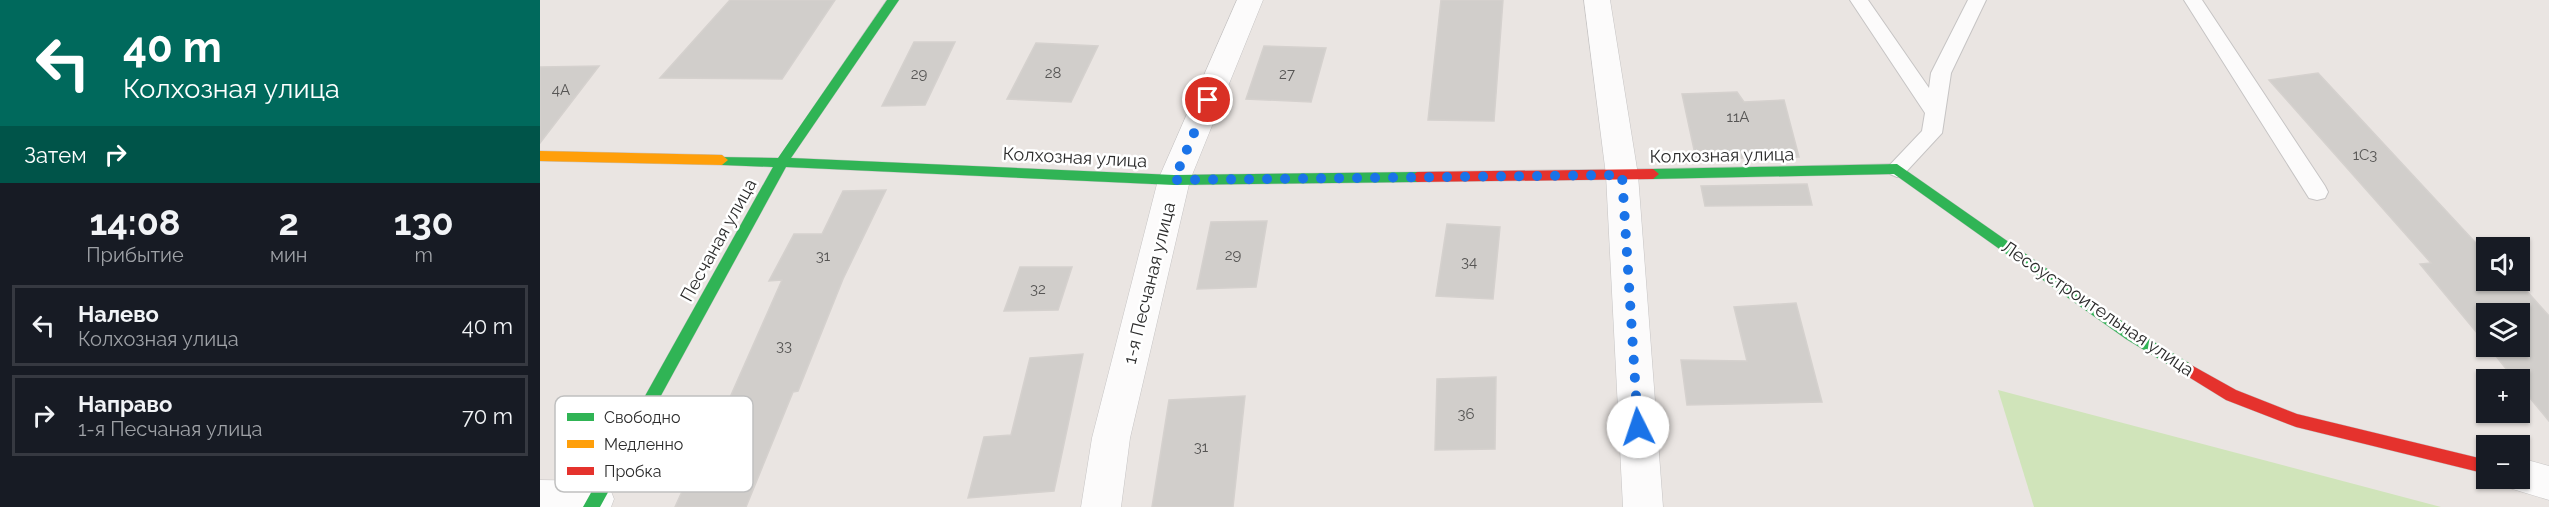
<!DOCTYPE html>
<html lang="ru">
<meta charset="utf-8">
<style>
:root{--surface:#171b24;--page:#20242c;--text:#f1f3f6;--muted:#9ea1a6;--line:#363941}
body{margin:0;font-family:Raleway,sans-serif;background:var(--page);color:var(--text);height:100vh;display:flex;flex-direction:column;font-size:22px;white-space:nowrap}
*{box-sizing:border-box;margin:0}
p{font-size:20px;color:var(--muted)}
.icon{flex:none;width:33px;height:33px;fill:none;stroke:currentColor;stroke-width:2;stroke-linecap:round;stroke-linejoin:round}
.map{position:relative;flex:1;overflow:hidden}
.side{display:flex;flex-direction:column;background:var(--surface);width:540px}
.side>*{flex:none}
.banner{background:#00695c;color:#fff;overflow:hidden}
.buttons{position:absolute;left:1936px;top:237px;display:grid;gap:12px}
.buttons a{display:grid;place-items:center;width:54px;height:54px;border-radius:0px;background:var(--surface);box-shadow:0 2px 4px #0004;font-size:30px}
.pin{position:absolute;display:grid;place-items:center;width:51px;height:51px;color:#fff;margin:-26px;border:3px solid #fff;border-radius:50%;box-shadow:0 2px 6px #0007}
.me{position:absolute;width:66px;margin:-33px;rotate:356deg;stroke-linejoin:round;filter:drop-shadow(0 0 4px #0008)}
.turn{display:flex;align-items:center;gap:21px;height:126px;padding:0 24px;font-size:27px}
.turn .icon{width:78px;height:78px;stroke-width:2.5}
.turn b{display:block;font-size:42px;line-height:51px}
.then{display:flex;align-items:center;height:57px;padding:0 24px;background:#0003;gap:12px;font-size:22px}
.eta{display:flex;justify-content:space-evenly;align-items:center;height:102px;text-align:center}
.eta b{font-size:36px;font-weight:700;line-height:42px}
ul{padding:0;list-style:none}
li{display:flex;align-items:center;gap:18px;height:81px;margin:0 12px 9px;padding:0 12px;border:3px solid var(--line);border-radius:0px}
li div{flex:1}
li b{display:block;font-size:22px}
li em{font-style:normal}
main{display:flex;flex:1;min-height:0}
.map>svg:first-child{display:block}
</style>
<main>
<section class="side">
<div class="banner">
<div class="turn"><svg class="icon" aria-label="left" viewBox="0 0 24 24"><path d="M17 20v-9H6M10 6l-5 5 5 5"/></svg><div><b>40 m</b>Колхозная улица</div></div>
<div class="then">Затем<svg class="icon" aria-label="right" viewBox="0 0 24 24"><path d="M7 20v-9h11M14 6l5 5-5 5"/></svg></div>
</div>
<div class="eta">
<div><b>14:08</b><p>Прибытие</p></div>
<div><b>2</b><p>мин</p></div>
<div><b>130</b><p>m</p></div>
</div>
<ul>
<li><svg class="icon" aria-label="left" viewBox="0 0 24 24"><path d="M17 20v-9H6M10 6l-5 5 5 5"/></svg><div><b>Налево</b><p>Колхозная улица</p></div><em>40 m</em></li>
<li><svg class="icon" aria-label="right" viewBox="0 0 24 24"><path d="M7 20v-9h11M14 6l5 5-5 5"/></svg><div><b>Направо</b><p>1-я Песчаная улица</p></div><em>70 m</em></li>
</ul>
</section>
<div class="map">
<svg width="2009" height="507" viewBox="0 0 2009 507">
<rect width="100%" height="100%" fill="#eae5e2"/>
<path fill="#d0e4ba" d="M 1458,390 L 1901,507 L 1494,507 Z"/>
<path fill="#d1cecb" stroke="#d5d1ce" stroke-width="1.5" d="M 190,0 L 295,0 L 242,79 L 120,78 Z
M 901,0 L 963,0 L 954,121 L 888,120 Z
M 374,42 L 415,42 L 385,105 L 342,106 Z
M 496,43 L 558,46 L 531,102 L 467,99 Z
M 724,46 L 786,48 L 771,102 L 706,99 Z
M 59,66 L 0,143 L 0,67 Z
M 1778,73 L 1947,255 L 1947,280 L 1977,280 L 2009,316 L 2009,421 L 1980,386 L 1980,380 L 1975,380 L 1948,346 L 1980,346 L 1980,314 L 1947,314 L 1947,345 L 1880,264 L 1891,263 L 1729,80 Z
M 1197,92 L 1204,102 L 1244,100 L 1259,157 L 1156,159 L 1142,94 Z
M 1267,184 L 1272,205 L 1165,206 L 1161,186 Z
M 346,190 L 303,279 L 258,391 L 253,392 L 206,507 L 135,507 L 154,465 L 160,465 L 242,280 L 229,281 L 254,234 L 282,234 L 303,191 Z
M 727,221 L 716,287 L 657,289 L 671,222 Z
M 907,224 L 960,227 L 953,299 L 896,296 Z
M 480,267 L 532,267 L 518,310 L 464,311 Z
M 1256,303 L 1282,402 L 1147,405 L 1141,360 L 1207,361 L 1194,307 Z
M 543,354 L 514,491 L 428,498 L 444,437 L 471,435 L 490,358 Z
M 956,377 L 955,449 L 895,450 L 897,379 Z
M 705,396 L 693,507 L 612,507 L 629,400 Z"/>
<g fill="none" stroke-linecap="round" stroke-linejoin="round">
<defs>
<path id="lane" d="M 1310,0 L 1328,0 L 1389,88 L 1391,73 L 1428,0 L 1446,0 L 1411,73 L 1402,133 L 1364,174 L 1357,177 L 1350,174 L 1346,169 L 1382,131 L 1385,113 Z
M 1644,0 L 1662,0 L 1785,186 L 1788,192 L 1785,198 L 1777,200 L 1769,198 Z"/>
<path id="street" d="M 697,0 L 723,0 L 650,180 L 590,438 L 581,507 L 541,507 L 552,438 L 618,180 Z
M 1044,0 L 1070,0 L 1098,175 L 1123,507 L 1083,507 L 1066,175 Z
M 1980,458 L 2009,466 L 2009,500 L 1966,487 L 1962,478 L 1980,478 Z
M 0,480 L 55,481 L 69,486 L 74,499 L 71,507 L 0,507 Z"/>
<path id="fast" d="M 347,0 L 359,0 L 251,158 L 634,175 L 877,172 L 883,177 L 877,182 L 634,185 L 246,167 L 60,507 L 43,507 L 233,167 L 182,165 L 178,163 L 176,160 L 178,157 L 238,158 Z
M 1357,164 L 1596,331 L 1649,363 L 1651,367 L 1649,371 L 1644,373 L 1639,371 L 1586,339 L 1354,174 L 1113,179 L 1107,174 L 1113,169 Z"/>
<path id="slow" d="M 0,151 L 182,155 L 188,160 L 182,165 L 0,161 Z"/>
<path id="jam" d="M 1113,169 L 1119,174 L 1113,179 L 877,182 L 871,177 L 877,172 Z
M 1644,361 L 1696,390 L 1757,414 L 1947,460 L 1947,474 L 1756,427 L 1686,400 L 1639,371 L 1637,367 L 1639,363 Z"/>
</defs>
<use href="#lane" stroke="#c6c4c4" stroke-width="2"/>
<use href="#street" stroke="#c6c4c4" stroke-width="1"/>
<use href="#fast" stroke="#c6c4c4" stroke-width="1"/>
<use href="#slow" stroke="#c6c4c4" stroke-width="1"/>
<use href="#jam" stroke="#c6c4c4" stroke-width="1"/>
<use href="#lane" fill="#fcfbfb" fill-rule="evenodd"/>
<use href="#street" fill="#fcfbfb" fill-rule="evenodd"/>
<use href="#fast" fill="#30b455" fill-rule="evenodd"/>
<use href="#slow" fill="#ff9f0a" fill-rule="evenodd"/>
<use href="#jam" fill="#e5322d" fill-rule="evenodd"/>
</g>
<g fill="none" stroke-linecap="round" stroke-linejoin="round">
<path stroke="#1a73e8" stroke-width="10" stroke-dasharray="0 18" d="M 668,100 L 634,180 L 1082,175 L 1098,427"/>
</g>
<g text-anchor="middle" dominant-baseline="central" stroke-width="5" stroke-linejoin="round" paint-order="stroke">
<g font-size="15" fill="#565554">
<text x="513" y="73">28</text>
<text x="379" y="74">29</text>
<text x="747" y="74">27</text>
<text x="21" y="90">4А</text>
<text x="1198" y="117">11А</text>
<text x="1825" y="155">1С3</text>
<text x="693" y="255">29</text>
<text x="283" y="256">31</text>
<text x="929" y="262">34</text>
<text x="498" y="289">32</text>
<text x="244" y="346">33</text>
<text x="926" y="414">36</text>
<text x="661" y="447">31</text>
</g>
<g font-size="18" fill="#2c2c2c" stroke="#fff">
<text transform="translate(1182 155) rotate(-1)">Колхозная улица</text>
<text transform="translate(535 157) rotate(3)">Колхозная улица</text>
<text transform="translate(178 240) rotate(-61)">Песчаная улица</text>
<text transform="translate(609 283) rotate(-76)">1-я Песчаная улица</text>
<text transform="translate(1558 308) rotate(34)">Лесоустроительная улица</text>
</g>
</g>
<rect x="15" y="396" width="198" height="96" rx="9" fill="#fff" stroke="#c0c0c0" stroke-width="1.5"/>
<rect x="27" y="413" width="27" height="8" fill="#30b455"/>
<rect x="27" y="440" width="27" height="8" fill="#ff9f0a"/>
<rect x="27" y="467" width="27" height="8" fill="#e5322d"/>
<g font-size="16" fill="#2c2c2c">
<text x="64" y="423">Свободно</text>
<text x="64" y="450">Медленно</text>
<text x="64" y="477">Пробка</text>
</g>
</svg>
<div class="buttons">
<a><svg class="icon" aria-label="sound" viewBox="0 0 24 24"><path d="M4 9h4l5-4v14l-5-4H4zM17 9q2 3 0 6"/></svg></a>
<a><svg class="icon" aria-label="layers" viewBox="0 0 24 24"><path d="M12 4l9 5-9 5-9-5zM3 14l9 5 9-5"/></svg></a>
<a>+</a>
<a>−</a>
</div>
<div class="pin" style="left:668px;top:100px;background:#d93025"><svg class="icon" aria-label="arrive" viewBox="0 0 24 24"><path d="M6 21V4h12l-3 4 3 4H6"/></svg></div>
<svg class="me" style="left:1098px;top:427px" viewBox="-20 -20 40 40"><circle r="19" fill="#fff"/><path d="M0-13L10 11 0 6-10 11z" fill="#1a73e8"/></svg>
</div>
</main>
